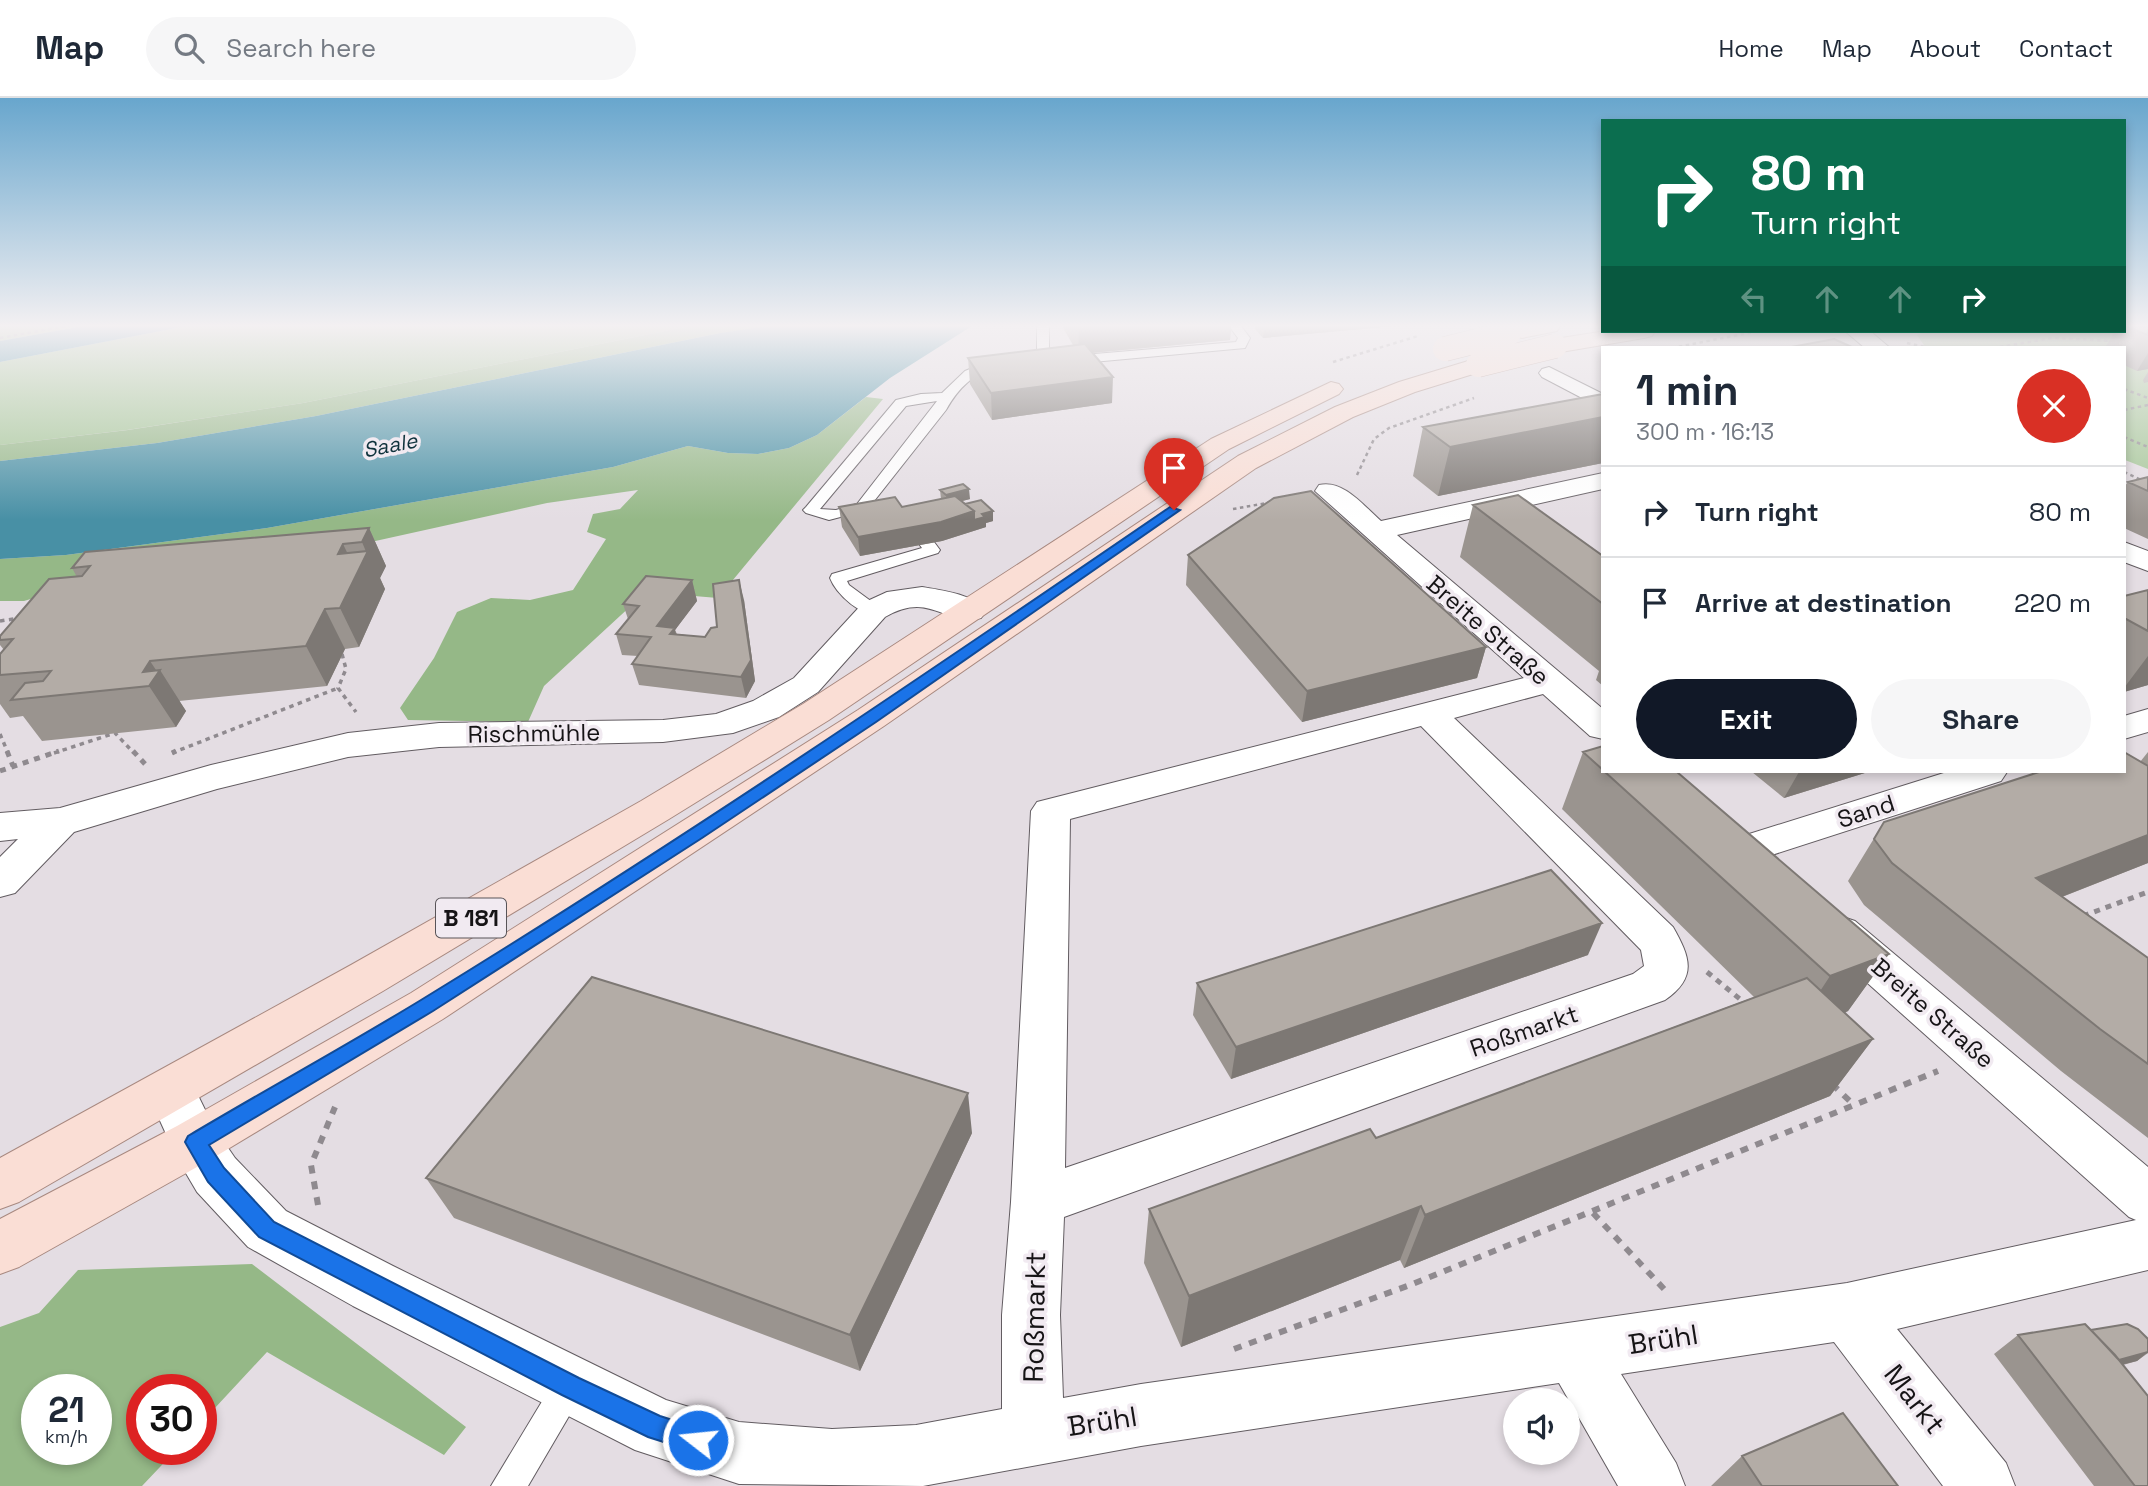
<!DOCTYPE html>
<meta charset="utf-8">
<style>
:root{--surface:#fff;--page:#f6f6f7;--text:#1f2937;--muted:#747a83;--line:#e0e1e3;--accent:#111827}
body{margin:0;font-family:"Space Grotesk",sans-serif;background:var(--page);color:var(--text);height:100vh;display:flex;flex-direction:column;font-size:26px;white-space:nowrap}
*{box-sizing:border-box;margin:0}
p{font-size:23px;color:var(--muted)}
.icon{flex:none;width:38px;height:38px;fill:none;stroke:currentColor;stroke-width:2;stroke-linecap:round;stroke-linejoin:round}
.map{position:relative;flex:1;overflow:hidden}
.drawer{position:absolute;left:1601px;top:248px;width:525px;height:427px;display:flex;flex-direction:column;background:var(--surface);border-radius:0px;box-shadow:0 4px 10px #0003}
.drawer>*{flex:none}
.hud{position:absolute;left:1601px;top:21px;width:525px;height:214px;border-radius:0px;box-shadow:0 4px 10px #0003;background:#0b6e4f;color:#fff;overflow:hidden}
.controls{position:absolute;left:1503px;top:1290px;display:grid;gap:14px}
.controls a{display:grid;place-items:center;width:77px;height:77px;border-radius:50%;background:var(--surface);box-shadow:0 4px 10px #0003;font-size:35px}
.speed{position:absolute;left:21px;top:1276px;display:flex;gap:14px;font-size:35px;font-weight:700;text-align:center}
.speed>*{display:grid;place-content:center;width:91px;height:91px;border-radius:50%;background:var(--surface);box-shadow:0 4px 10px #0003;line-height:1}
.speed small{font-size:18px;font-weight:400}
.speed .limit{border:10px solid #d22;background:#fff;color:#111}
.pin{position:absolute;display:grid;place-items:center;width:60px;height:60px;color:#fff;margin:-72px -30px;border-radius:50% 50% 50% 0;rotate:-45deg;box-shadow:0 0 7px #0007}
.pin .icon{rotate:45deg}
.me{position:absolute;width:77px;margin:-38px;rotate:286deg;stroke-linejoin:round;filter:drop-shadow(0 0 5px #0008)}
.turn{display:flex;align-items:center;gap:24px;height:147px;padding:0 35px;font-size:32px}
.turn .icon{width:91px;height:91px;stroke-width:2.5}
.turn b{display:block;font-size:49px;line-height:60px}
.lanes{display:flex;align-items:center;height:66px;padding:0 35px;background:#0003;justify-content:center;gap:35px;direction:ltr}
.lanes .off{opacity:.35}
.round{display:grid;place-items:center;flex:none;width:74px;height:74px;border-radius:37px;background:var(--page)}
.head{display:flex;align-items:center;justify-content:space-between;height:119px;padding:0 35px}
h1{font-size:42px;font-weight:800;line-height:52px}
.action{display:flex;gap:14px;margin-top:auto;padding:14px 35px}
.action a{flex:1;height:80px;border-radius:42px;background:var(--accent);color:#fff;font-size:28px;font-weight:800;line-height:80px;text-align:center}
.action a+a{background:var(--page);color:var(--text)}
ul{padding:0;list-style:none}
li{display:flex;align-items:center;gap:21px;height:91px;padding:0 35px;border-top:2px solid var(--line)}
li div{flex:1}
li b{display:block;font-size:26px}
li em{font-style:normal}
header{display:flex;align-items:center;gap:42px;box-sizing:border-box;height:98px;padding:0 35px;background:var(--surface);border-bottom:2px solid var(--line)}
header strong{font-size:33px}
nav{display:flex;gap:38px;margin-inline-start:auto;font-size:24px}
.search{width:490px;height:63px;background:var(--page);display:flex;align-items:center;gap:18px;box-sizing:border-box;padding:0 24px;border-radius:38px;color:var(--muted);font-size:26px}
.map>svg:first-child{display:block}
</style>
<header>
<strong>Map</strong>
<div class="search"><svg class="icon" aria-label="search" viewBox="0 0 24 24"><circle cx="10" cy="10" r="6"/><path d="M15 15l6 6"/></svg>Search here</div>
<nav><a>Home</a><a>Map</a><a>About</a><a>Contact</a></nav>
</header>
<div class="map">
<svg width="2148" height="1388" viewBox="0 0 2148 1388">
<rect width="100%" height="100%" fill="#e4dde3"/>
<path fill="#a2c594" d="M 0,228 L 83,228 L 0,243 Z
M 187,228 L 690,228 L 303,305 L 127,332 L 0,347 L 0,264 Z
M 2148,228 L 2148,371 L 2125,362 L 2124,250 L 1926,250 L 1917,237 L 1925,233 L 2124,233 Z"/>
<path fill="#95b887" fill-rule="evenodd" d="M 690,228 L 778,228 L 720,235 L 316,318 L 157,345 L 0,363 L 0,347 L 128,332 L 303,305 Z
M 866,299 L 883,301 L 718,500 L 646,494 L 544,588 L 528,624 L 408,622 L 400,610 L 434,560 L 457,514 L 491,500 L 530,502 L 573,492 L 606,441 L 587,434 L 593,416 L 620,411 L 638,392 L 547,405 L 312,457 L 108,478 L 24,503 L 0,503 L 0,461 L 66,457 L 267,430 L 613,369 L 688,348 L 728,355 L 758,356 L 789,350 L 817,337 Z
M 252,1166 L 466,1329 L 444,1357 L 267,1254 L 201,1325 L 201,1292 L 142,1292 L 142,1351 L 177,1351 L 142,1388 L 0,1388 L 0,1229 L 39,1215 L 78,1172 ZM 37,1292 L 96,1292 L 96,1351 L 37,1351 Z"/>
<path fill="#4890a5" d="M 83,228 L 187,228 L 0,264 L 0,243 Z
M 768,228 L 972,228 L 890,280 L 817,337 L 789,350 L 758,356 L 728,355 L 688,348 L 613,369 L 267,430 L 66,457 L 0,461 L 0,363 L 157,345 L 316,318 L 720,235 Z"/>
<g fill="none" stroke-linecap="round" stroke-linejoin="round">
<defs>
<path id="service" d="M 1037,228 L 1049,228 L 1049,261 L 1043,265 L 1037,261 Z
M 1229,228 L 1241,228 L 1250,240 L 1245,250 L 1071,266 L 1065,262 L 1071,258 L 1236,244 L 1238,240 Z
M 994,261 L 998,262 L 998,268 C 973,276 959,289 946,312 L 867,412 L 829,422 L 806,415 L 803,412 L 806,409 L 896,302 L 921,296 L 942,295 L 965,273 ZM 937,303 L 857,406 L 836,412 L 820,411 L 906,308 Z
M 911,419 L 917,421 L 940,452 L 938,455 L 847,483 L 849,487 L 883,512 L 880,516 C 862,520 836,496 830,480 L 832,476 L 922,450 L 903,424 Z
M 570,1273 L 582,1277 L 586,1289 L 528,1388 L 491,1388 L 558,1277 Z"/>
<path id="pedestrian" d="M 1549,269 L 1603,296 L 1603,311 L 1542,279 L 1539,275 L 1542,271 Z"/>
<path id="minor" d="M 1845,233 L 1870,233 L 1890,250 L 1865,250 Z
M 1603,375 L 1603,391 L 1397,437 L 1603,611 L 1603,641 L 1590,638 L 1543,596 L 1454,620 L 1673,829 C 1690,859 1698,879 1665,902 L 1064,1119 L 1060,1217 L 1063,1300 L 1141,1286 L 1847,1185 L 2136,1122 L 2129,1119 L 1825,847 L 1818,835 L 1825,823 L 1840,818 L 1855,823 L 2148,1069 L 2148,1172 L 1897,1231 L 2006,1365 L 2015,1388 L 1943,1388 L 1834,1244 L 1621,1276 L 1676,1365 L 1685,1388 L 1618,1388 L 1559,1285 L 1141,1348 L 923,1388 L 739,1386 L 635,1352 L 353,1208 L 248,1149 L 197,1094 L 177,1060 L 146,992 L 154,977 L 171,971 L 188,977 L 213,1028 L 235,1060 L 286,1113 L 393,1168 L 666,1302 L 739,1324 L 832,1331 L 916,1327 L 1002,1311 L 1002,1217 L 1011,1104 L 1031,713 L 1037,704 L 1524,580 L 1315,393 L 1319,387 C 1343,381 1364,408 1381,423 ZM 1421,628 L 1641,852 L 1644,868 L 1633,876 L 1065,1070 L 1070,721 Z
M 2124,444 L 2148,453 L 2148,473 L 2124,464 Z
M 922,489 C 941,492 974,496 986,513 L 981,520 C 944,529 931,492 885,519 L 818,594 L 779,619 L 733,635 L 663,644 L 439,649 L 348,659 L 217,691 L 74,734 L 15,795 L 0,799 L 0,759 L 18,741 L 0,743 L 0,715 L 60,710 L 211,667 L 348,635 L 439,625 L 663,622 L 716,616 L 753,603 L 794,580 L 863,505 L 887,494 Z
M 2148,611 L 2148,634 L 2124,641 L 2124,618 Z
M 1947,674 L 2007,674 L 2001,683 L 1744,766 L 1730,762 L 1724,752 L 1730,742 Z"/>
<path id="primary" d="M 1514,228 L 1560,228 L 1557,233 L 1522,240 L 1514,238 L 1511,233 Z
M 1606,233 L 1655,233 L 1652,238 L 1644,240 L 1555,255 L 1547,253 L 1544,248 L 1547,243 L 1555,241 Z
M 1478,260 L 1486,262 L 1489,267 L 1486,272 L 1415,294 L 1353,319 L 1256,370 L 884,628 L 443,921 L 213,1060 L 19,1169 L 0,1176 L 0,1121 L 177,1028 L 411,895 L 858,612 L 1238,358 L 1335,309 L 1399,284 Z
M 1331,284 L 1339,286 L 1343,291 L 1339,296 L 1229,351 L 829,622 L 669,721 L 383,893 L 19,1104 L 0,1111 L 0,1060 L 351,867 L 641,703 L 803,606 L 1211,341 Z"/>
</defs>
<use href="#service" stroke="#625c61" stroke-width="2"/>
<use href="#pedestrian" stroke="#625c61" stroke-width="2"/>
<use href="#minor" stroke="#625c61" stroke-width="2"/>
<use href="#primary" stroke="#a88980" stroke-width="2"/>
<path stroke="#8f8a8f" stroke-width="2.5" stroke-dasharray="3.5 3.5" stroke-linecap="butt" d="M 0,240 L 66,228
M 1907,245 L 1930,250
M 1672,250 L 1759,233
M 1993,250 L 2053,240 L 2113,243
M 1333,264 L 1418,238
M 2124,291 L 2148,300
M 2124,312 L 2148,307
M 2124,339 L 2148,349
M 2124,374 L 2148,385
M 1357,377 L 1374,341 L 1389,330 L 1474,300
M 1233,411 L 1273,404"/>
<path stroke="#8f8a8f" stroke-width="3.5" stroke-dasharray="4.5 4.5" stroke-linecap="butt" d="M 0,523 L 20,520
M 342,556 L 346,571 L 338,590 L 356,614
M 0,636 L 8,655
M 54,655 L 115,635 L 134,655
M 172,655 L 338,590"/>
<path stroke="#8f8a8f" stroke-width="5" stroke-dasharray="6 6" stroke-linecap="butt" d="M 7,653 L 13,668
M 133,653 L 145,666
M 172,655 L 176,653
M 0,673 L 59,653
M 2083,818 L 2148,794
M 1707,874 L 1746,906"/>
<path stroke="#8f8a8f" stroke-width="6" stroke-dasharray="8 8" stroke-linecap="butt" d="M 1832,986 L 1854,1007
M 318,1107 L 311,1067 L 335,1009
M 1593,1115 L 1664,1191
M 1234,1251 L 1410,1187 L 1938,973"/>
<use href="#service" fill="#fff" fill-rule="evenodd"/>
<use href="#pedestrian" fill="#fff" fill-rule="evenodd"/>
<use href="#minor" fill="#fff" fill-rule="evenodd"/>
<use href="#primary" fill="#faded5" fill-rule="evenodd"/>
<defs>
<path id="primary-bridge" d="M 1445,251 L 1509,235
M 1478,267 L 1555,248"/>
</defs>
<use href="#primary-bridge" stroke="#a88980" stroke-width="25" stroke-linecap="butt"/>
<use href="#primary-bridge" stroke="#faded5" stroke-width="24"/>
</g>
<path fill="#9a948f" d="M 1062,228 L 1231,228 L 1230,242 L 1092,255 L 1112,305 L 992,322 L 970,286 L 968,260 L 1073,247 Z
M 1255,228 L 1395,228 L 1263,240 L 1254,230 Z
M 2124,228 L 2148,228 L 2148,271 L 2137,273 L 2124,267 L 2124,250 L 2105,250 L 2115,233 L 2124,233 Z
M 2148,274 L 2148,284 L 2144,285 L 2143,282 Z
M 1603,296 L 1603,365 L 1438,398 L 1413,378 L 1423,329 Z
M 2148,379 L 2148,441 L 2124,430 L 2124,389 L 2128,384 Z
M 940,392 L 970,401 L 962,403 L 993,423 L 986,425 L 986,429 L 942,443 L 860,458 L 842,429 L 839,409 L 902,409 L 941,401 Z
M 1473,407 L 1603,458 L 1603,588 L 1596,582 L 1599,573 L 1460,459 Z
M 369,430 L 386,468 L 380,480 L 385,491 L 359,549 L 345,551 L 327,588 L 179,603 L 186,613 L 176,629 L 42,643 L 23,618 L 10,620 L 0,606 L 0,556 L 4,552 L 0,547 L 0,538 L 77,479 L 72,470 Z
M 1188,457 L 1486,549 L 1477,580 L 1302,624 L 1186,487 Z
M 692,482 L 697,503 L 675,532 L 677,536 L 705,539 L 717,529 L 744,502 L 755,583 L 746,600 L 639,587 L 632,566 L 638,558 L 622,557 L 616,536 L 628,521 L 623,506 Z
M 2148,492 L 2148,587 L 2124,594 L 2124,498 Z
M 1603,648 L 1603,674 L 1677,674 L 1889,856 L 1848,913 L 1845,915 L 1873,941 L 1830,998 L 1404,1170 L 1400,1162 L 1181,1249 L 1144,1165 L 1149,1111 L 1376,1040 L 1754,899 L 1562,711 L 1583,654 Z
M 2148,654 L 2148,765 L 2062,799 L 2148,860 L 2148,1040 L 2061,973 L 1864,807 L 1848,783 L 1884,724 L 2140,664 Z
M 1752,674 L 1868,674 L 1784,700 Z
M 1588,857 L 1231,981 L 1193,917 L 1197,885 Z
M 972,1035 L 860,1273 L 454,1120 L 426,1080 Z
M 2091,1232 L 2148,1241 L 2148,1255 L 2137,1263 L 2123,1267 L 2148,1388 L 2094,1388 L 1994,1256 L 2018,1237 Z
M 1742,1358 L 1898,1388 L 1711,1388 Z"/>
<path fill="#7d7874" d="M 1119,228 L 1231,228 L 1230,242 L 1078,256 L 1079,231 Z
M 1264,228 L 1395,228 L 1263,240 Z
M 2148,255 L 2148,271 L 2137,273 Z
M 1113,279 L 1112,305 L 992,322 L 991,295 Z
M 1603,319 L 1603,365 L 1438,398 L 1450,349 Z
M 969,391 L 970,401 L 947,407 L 946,397 Z
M 974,413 L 982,416 L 993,413 L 993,423 L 986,425 L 986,429 L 942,443 L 860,458 L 858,439 Z
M 369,430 L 386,468 L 380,480 L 385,491 L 359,549 L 340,510 L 338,456 L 343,446 L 357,475 L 367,456 L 362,444 Z
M 692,482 L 697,503 L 675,532 L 680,551 L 657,528 Z
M 739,482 L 744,502 L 755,583 L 746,600 L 741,579 Z
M 325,511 L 345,551 L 327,588 L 306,548 Z
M 1486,549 L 1477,580 L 1302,624 L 1307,593 Z
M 2148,558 L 2148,587 L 2124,594 L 2124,590 Z
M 150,563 L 158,575 L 160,572 L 186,613 L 176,629 L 149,588 L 143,574 Z
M 1799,674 L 1868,674 L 1784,700 Z
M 2148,737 L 2148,765 L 2003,822 L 2036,780 Z
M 1602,825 L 1588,857 L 1231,981 L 1236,949 Z
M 1889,856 L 1848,913 L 1792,936 L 1830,878 Z
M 1873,941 L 1830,998 L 1404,1170 L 1425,1117 Z
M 968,995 L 972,1035 L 860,1273 L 850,1237 Z
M 1421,1108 L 1400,1162 L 1181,1249 L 1189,1198 Z
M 2148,1254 L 2137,1263 L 2088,1275 L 2102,1266 Z"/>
<path fill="#b3aca6" stroke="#7d7874" stroke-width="2" d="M 1076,228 L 1119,228 L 1079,231 Z
M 2125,228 L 2148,228 L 2148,237 Z
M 1834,241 L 1854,250 L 1786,250 Z
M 1085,246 L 1113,279 L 991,295 L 968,260 Z
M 1603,296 L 1603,319 L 1450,349 L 1423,329 Z
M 2148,379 L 2148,393 L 2128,384 Z
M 963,386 L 969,391 L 946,397 L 940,392 Z
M 1311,393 L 1486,549 L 1307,593 L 1188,457 L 1274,400 Z
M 1518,397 L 1603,458 L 1603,506 L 1473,407 Z
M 955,398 L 974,413 L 941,424 L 858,439 L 839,409 L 895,399 L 902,409 Z
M 981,402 L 993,413 L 982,416 L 985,419 L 974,422 L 974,413 L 965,406 Z
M 369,430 L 362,444 L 343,446 L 338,456 L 368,453 L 340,510 L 325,511 L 306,548 L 150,563 L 143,574 L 160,572 L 149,588 L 11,602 L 25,585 L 43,583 L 51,573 L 0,577 L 0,556 L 13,541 L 0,542 L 0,538 L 49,481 L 82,478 L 90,468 L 72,470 L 85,454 Z
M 646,478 L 692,482 L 657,528 L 675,530 L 670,536 L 705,539 L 711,530 L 717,529 L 713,486 L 739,482 L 751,562 L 741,579 L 632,566 L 651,539 L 616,536 L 639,508 L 623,506 Z
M 2148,492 L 2148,533 L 2124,520 L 2124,498 Z
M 1603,648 L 1603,672 L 1583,654 Z
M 2124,654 L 2148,668 L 2148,737 L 2036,780 L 2148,860 L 2148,966 L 2100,931 L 1892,765 L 1874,741 L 1884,724 L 2039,674 L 2124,674 Z
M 1605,674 L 1677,674 L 1889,856 L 1830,878 Z
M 1551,772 L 1602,825 L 1236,949 L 1197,885 Z
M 592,879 L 968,995 L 850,1237 L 426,1080 Z
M 1807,880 L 1873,941 L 1425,1117 L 1421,1108 L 1189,1198 L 1149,1111 L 1370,1031 L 1376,1040 Z
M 2085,1226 L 2115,1257 L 2148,1298 L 2148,1388 L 2135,1388 L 2018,1237 Z
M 2127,1226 L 2138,1231 L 2148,1241 L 2148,1254 L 2119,1262 L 2091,1232 Z
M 1843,1315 L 1898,1388 L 1762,1388 L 1742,1358 Z"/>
<linearGradient id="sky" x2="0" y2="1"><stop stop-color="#68a6cd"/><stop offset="0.54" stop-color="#f3f0f2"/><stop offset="1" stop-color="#f3f0f2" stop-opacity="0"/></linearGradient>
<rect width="2148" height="422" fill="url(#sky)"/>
<path fill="#1a73e8" stroke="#114b97" stroke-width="2" d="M 1170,409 L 1180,412 L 876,624 L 702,740 L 433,913 L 209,1047 L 224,1070 L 274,1124 L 579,1280 L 660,1318 L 707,1333 L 711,1342 L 707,1352 L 698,1355 L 648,1339 L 562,1297 L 259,1139 L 208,1084 L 185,1044 L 188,1038 C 265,992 344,949 421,902 C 676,746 923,578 1170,409 Z"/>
<g text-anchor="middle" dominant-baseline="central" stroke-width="7" stroke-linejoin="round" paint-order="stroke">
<g font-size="21" font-style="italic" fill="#10333d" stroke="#f1eaf1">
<text transform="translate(390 347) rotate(-11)">Saale</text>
</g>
<rect fill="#f1eaf1" stroke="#585458" stroke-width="2" x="436" y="800.5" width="70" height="39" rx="5"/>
<g font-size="23" font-weight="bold" fill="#161416">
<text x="471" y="820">B 181</text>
</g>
<g font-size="24" fill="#161416" stroke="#f1eaf1">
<text transform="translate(1488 532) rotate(41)">Breite Straße</text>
<text transform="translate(534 635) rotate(-1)">Rischmühle</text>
<text transform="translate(1866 713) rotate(-18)">Sand</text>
<text transform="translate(1933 915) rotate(41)">Breite Straße</text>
<text transform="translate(1524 933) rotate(-19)">Roßmarkt</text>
</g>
<g font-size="28" fill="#161416" stroke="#f1eaf1">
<text transform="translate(1034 1219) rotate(-89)">Roßmarkt</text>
<text transform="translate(1663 1241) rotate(-9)">Brühl</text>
<text transform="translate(1915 1301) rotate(52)">Markt</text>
<text transform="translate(1102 1323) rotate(-9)">Brühl</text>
</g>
</g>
</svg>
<div class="controls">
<a><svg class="icon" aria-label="sound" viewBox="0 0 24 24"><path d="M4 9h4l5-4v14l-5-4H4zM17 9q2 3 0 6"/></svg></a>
</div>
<div class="speed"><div>21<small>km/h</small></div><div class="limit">30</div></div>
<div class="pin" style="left:1174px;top:412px;background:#d93025"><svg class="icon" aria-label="arrive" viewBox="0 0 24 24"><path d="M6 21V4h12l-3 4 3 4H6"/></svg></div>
<svg class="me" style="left:698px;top:1342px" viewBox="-20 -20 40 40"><circle r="17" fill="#1a73e8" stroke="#fff" stroke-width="3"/><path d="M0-11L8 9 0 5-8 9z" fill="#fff"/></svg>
<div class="hud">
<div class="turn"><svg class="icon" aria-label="right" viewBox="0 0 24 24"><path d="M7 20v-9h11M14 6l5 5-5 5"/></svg><div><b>80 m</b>Turn right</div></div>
<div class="lanes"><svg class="icon off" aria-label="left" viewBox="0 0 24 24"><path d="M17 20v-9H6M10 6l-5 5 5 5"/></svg><svg class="icon off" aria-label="ahead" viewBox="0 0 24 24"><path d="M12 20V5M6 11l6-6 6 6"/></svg><svg class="icon off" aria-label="ahead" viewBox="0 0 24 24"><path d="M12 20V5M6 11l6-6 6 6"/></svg><svg class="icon" aria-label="right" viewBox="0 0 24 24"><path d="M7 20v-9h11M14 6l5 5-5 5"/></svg></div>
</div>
<section class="drawer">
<div class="head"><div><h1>1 min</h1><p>300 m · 16:13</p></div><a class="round" style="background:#d93025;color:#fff"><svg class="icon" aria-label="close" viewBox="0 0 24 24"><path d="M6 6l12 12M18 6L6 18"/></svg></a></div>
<ul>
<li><svg class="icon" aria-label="right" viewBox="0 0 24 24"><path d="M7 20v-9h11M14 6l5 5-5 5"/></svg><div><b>Turn right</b></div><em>80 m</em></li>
<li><svg class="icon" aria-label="arrive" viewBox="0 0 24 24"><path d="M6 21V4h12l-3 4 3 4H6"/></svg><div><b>Arrive at destination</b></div><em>220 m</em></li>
</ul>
<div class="action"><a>Exit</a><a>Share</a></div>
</section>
</div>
